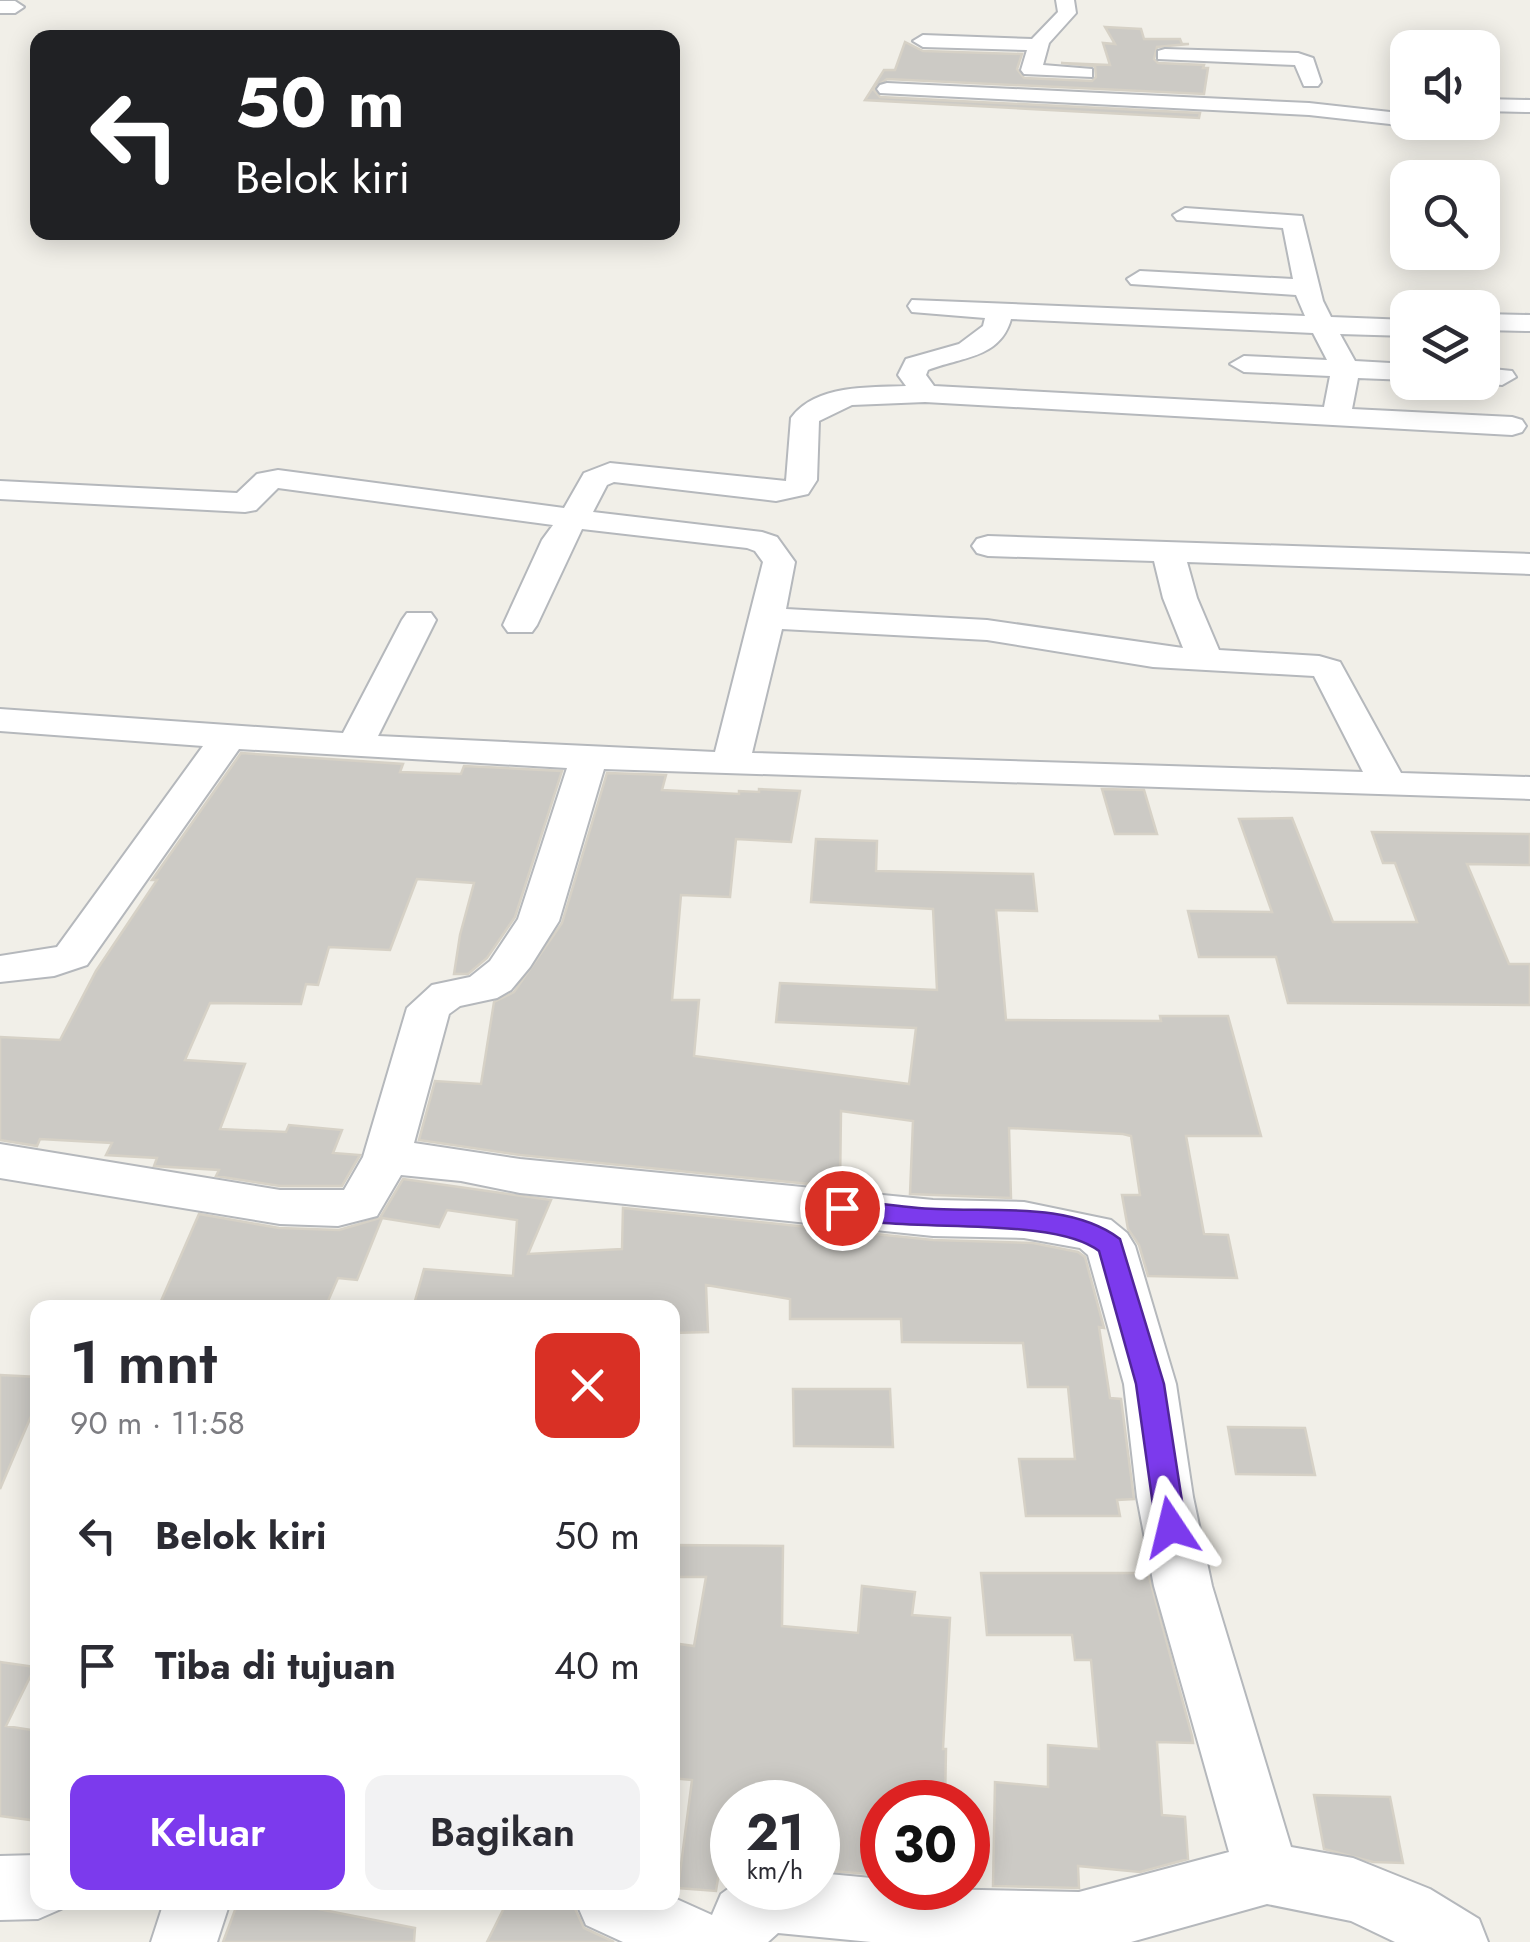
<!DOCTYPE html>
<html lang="id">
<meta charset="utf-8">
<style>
:root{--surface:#fff;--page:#f2f2f3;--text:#2b2b33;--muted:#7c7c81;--accent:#7c3aed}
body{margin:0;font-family:Jost,sans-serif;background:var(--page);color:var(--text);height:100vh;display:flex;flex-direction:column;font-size:38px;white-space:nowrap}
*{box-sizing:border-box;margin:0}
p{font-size:32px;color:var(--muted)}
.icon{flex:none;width:55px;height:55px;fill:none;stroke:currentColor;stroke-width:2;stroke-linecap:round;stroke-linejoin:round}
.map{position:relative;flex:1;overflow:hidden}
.panel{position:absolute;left:30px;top:1300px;width:650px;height:610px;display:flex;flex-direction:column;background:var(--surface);border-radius:20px;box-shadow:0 5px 25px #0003}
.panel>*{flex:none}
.hud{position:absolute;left:30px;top:30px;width:650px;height:210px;border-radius:20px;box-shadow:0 5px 25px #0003;background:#202124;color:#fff;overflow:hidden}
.buttons{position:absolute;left:1390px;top:30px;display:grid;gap:20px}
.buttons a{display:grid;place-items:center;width:110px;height:110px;border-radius:20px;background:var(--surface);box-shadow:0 5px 25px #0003;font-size:50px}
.speed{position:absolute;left:710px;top:1780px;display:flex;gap:20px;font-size:50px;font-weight:700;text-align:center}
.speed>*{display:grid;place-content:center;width:130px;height:130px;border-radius:50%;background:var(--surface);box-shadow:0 5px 25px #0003;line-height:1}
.speed small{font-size:25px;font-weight:400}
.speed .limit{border:15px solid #d22;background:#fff;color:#111}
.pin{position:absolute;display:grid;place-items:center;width:85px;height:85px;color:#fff;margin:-42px;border:5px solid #fff;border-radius:50%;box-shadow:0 2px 10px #0007}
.me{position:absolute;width:110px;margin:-55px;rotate:350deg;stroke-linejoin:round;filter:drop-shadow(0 0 8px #0008)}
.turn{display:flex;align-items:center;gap:35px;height:210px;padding:0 40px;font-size:45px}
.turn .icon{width:130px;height:130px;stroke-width:2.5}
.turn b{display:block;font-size:70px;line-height:85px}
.round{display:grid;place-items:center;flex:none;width:105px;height:105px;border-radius:20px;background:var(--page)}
.summary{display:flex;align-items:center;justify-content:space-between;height:170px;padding:0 40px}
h1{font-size:60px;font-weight:600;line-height:75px}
.cta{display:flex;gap:20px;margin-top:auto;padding:20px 40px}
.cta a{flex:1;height:115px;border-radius:20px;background:var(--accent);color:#fff;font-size:40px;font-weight:600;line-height:115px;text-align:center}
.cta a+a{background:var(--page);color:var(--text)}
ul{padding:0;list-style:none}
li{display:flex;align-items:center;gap:30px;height:130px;padding:0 40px}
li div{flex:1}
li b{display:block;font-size:38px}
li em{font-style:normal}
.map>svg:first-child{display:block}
</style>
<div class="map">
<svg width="1530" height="1942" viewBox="0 0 1530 1942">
<rect width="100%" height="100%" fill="#f1efe8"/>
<path fill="#cccac5" stroke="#d6d1c6" stroke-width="2.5" d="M 1105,27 L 1141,29 L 1144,39 L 1180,39 L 1182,44 L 1189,44 L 1157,47 L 1154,59 L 1158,63 L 1204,65 L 1203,68 L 1208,68 L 1204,94 L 887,79 L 873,89 L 880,97 L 1200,113 L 1199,118 L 865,100 L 884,70 L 895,70 L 905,42 L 923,51 L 1022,54 L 1017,69 L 1024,78 L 1092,81 L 1096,77 L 1095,66 L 1061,63 L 1110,65 L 1103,43 L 1115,44 Z
M 241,753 L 403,764 L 400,772 L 461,774 L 464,766 L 562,771 L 515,917 L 487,958 L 468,974 L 454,974 L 460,935 L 474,883 L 417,879 L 390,950 L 329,947 L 318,985 L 306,984 L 301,1004 L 210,1003 L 185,1060 L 245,1064 L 220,1129 L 286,1132 L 289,1125 L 342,1130 L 333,1153 L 360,1155 L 342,1186 L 280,1186 L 216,1176 L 219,1170 L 154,1166 L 157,1158 L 106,1155 L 112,1143 L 40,1139 L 37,1146 L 0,1140 L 0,1037 L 60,1040 L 96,971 L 157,880 L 152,880 Z
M 607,773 L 666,775 L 662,790 L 739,794 L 739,791 L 759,792 L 759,789 L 800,791 L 791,842 L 736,839 L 730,897 L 681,895 L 672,1000 L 699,1000 L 694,1056 L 909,1084 L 916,1028 L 776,1022 L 780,983 L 937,990 L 933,909 L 811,902 L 816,839 L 877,841 L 876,871 L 1033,874 L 1037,911 L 996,910 L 1006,1020 L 1161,1021 L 1160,1016 L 1228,1016 L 1261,1136 L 1186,1136 L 1204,1234 L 1228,1235 L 1237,1278 L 1148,1276 L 1139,1245 L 1128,1229 L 1122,1195 L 1140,1195 L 1131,1136 L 1123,1134 L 1009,1128 L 1011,1198 L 910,1194 L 913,1121 L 841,1111 L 840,1187 L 520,1155 L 419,1140 L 435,1081 L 481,1084 L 494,1002 L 514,992 L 562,923 Z
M 1102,789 L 1144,790 L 1157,834 L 1115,834 Z
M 1292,818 L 1333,922 L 1417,922 L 1395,863 L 1383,863 L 1372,832 L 1530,834 L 1530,865 L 1467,864 L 1509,964 L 1530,964 L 1530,1005 L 1288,1003 L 1276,957 L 1199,957 L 1188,911 L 1272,912 L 1239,819 Z
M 403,1179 L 551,1200 L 528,1254 L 622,1249 L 623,1208 L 933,1240 L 1033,1243 L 1078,1252 L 1085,1257 L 1104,1328 L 1099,1327 L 1110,1398 L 1121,1399 L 1134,1499 L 1117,1500 L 1120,1516 L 1026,1516 L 1019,1459 L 1075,1459 L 1068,1387 L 1028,1387 L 1023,1343 L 902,1342 L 901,1319 L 790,1319 L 790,1299 L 706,1285 L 708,1332 L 672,1333 L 672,1308 L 413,1308 L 424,1269 L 513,1276 L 517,1220 L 447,1210 L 439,1227 L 382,1218 L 357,1280 L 338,1278 L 325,1308 L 158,1308 L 199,1214 L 279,1228 L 339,1230 L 380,1218 Z
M 0,1375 L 38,1377 L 38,1400 L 0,1489 Z
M 793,1389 L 890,1389 L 893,1447 L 794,1446 Z
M 1228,1427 L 1305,1428 L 1315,1475 L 1236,1474 Z
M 672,1545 L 783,1546 L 782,1626 L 858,1633 L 862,1586 L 915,1592 L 912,1615 L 950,1618 L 943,1749 L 946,1749 L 945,1802 L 882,1802 L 882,1875 L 818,1870 L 818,1802 L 732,1802 L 732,1867 L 720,1866 L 716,1891 L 678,1888 L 692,1780 L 672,1778 L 672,1643 L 694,1646 L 706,1577 L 672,1577 Z
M 981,1573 L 1148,1573 L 1192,1736 L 1193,1743 L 1157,1742 L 1162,1815 L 1185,1817 L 1188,1859 L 1140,1872 L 1078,1866 L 1079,1888 L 993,1886 L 995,1782 L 1048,1787 L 1048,1745 L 1099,1749 L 1091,1660 L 1075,1660 L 1072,1635 L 987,1635 Z
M 0,1662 L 35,1667 L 6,1726 L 38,1731 L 38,1821 L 0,1816 Z
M 1314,1795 L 1390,1797 L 1403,1863 L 1373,1862 L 1324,1849 Z
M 238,1902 L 283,1902 L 415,1928 L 414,1942 L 223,1942 Z
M 507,1902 L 572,1902 L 584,1928 L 614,1942 L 487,1942 Z"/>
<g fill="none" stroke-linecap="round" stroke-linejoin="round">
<defs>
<path id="minor" d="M 1056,0 L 1074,0 L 1076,13 L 1049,43 L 1043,65 L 1092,69 L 1092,77 L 1024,74 L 1021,70 L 1027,50 L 923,47 L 913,41 L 923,35 L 1032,39 L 1058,12 Z
M 0,1 L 15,1 L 24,7 L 15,13 L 0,13 Z
M 1165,49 L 1298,53 L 1313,58 L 1321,82 L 1318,86 L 1304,86 L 1295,65 L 1158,59 L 1158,51 Z
M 887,83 L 1309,103 L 1408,114 L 1408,122 L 1417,122 L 1408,126 L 1309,115 L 880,93 L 877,89 L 880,85 Z
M 1482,99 L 1530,100 L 1530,112 L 1482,111 Z
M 1185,208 L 1302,216 L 1323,301 L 1331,317 L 1408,320 L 1408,336 L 1340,334 L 1355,361 L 1408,364 L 1408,380 L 1358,378 L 1352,409 L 1512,417 L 1522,420 L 1526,426 L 1522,432 L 1512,435 L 925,402 L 852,405 L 819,421 L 817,480 L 808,494 L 776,501 L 614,482 L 607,485 L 593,512 L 762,532 L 777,537 L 795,562 L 786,609 L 987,620 L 1183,648 L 1163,598 L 1154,561 L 988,556 L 977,553 L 972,546 L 977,539 L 988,536 L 1530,554 L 1530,574 L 1187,562 L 1197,598 L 1219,650 L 1319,656 L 1340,662 L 1401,773 L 1530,777 L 1530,799 L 604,769 L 559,921 L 530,967 L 511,990 L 497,998 L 460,1006 L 449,1014 L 414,1143 L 520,1159 L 933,1200 L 1024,1202 L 1111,1220 L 1127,1233 L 1135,1246 L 1176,1384 L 1193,1497 L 1212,1586 L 1291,1847 L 1353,1858 L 1430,1889 L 1479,1919 L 1488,1942 L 1395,1942 L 1351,1921 L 1267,1904 L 1131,1942 L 871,1942 L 778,1933 L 768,1942 L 623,1942 L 586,1925 L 576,1902 L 672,1902 L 672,1897 L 712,1915 L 721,1894 L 732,1886 L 818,1888 L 818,1873 L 882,1879 L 882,1888 L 1079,1892 L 1229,1852 L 1154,1586 L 1137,1497 L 1124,1384 L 1088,1255 L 1080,1248 L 1024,1238 L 933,1236 L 520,1193 L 461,1181 L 401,1175 L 377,1216 L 338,1226 L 280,1224 L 0,1178 L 0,1144 L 280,1190 L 344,1190 L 363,1157 L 407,1008 L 432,985 L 470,977 L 490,961 L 518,919 L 567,768 L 239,749 L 87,965 L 54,976 L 0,982 L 0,956 L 57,947 L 203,746 L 0,731 L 0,709 L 343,733 L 402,620 L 407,613 L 431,613 L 436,620 L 378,736 L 715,752 L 763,562 L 755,551 L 747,548 L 582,529 L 537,625 L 532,632 L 508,632 L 503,625 L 542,540 L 553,525 L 278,488 L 256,510 L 245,512 L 0,499 L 0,481 L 237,493 L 257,474 L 278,470 L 564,508 L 584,473 L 610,463 L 786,481 L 791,418 C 816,384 868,388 906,386 L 898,375 L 906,359 L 959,344 L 983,326 L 985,318 L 912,312 L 908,306 L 912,300 L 1305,316 L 1296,295 L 1131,284 L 1127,279 L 1140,271 L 1293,279 L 1283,228 L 1177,220 L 1173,215 ZM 1011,319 L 1313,333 L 1327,360 L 1244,356 L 1230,364 L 1244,372 L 1330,376 L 1324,407 L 934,386 L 926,375 L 928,370 C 960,357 1000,359 1011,319 ZM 782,629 L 987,640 L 1153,667 L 1314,676 L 1363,772 L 752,753 Z
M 1482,314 L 1530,315 L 1530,331 L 1482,330 Z
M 1482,368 L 1512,371 L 1516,377 L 1502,385 L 1475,382 L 1482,382 Z
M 38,1855 L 38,1902 L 64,1902 L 61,1909 L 38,1919 L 0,1920 L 0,1856 Z
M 164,1902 L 230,1902 L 217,1942 L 151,1942 Z"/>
</defs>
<use href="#minor" stroke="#b5b8bc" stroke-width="4"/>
<use href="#minor" fill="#fff" fill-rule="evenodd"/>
</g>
<path fill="#7c3aed" stroke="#51269a" stroke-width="2.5" d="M 842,1199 C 873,1202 905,1208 936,1209 C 995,1212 1071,1202 1120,1239 L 1164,1384 L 1186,1527 L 1182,1536 L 1171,1539 L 1160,1536 L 1156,1527 L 1136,1384 L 1099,1251 C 1051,1214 901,1235 833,1215 L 829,1208 L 833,1201 Z"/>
</svg>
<div class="buttons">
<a><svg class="icon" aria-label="sound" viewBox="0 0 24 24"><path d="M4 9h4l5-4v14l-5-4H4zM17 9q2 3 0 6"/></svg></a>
<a><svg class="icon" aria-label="search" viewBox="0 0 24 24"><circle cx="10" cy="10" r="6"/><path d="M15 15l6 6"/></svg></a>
<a><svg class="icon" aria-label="layers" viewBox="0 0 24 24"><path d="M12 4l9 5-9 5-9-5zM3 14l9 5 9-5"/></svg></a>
</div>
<div class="speed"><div>21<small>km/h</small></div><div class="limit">30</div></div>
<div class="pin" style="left:842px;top:1208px;background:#d93025"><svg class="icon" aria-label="arrive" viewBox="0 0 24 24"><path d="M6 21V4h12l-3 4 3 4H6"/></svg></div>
<svg class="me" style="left:1171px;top:1527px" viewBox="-20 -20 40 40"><path d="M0-17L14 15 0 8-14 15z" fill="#7c3aed" stroke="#fff" stroke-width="4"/></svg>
<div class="hud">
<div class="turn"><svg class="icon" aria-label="left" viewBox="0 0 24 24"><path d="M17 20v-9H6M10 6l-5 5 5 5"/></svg><div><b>50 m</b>Belok kiri</div></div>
</div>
<section class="panel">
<div class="summary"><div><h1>1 mnt</h1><p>90 m · 11:58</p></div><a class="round" style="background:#d93025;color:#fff"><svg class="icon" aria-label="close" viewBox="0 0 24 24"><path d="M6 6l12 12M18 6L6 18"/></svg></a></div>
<ul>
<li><svg class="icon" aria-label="left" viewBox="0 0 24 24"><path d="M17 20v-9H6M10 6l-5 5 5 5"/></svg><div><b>Belok kiri</b></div><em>50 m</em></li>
<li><svg class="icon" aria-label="arrive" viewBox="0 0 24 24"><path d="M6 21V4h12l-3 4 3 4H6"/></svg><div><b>Tiba di tujuan</b></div><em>40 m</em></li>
</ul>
<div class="cta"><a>Keluar</a><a>Bagikan</a></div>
</section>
</div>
